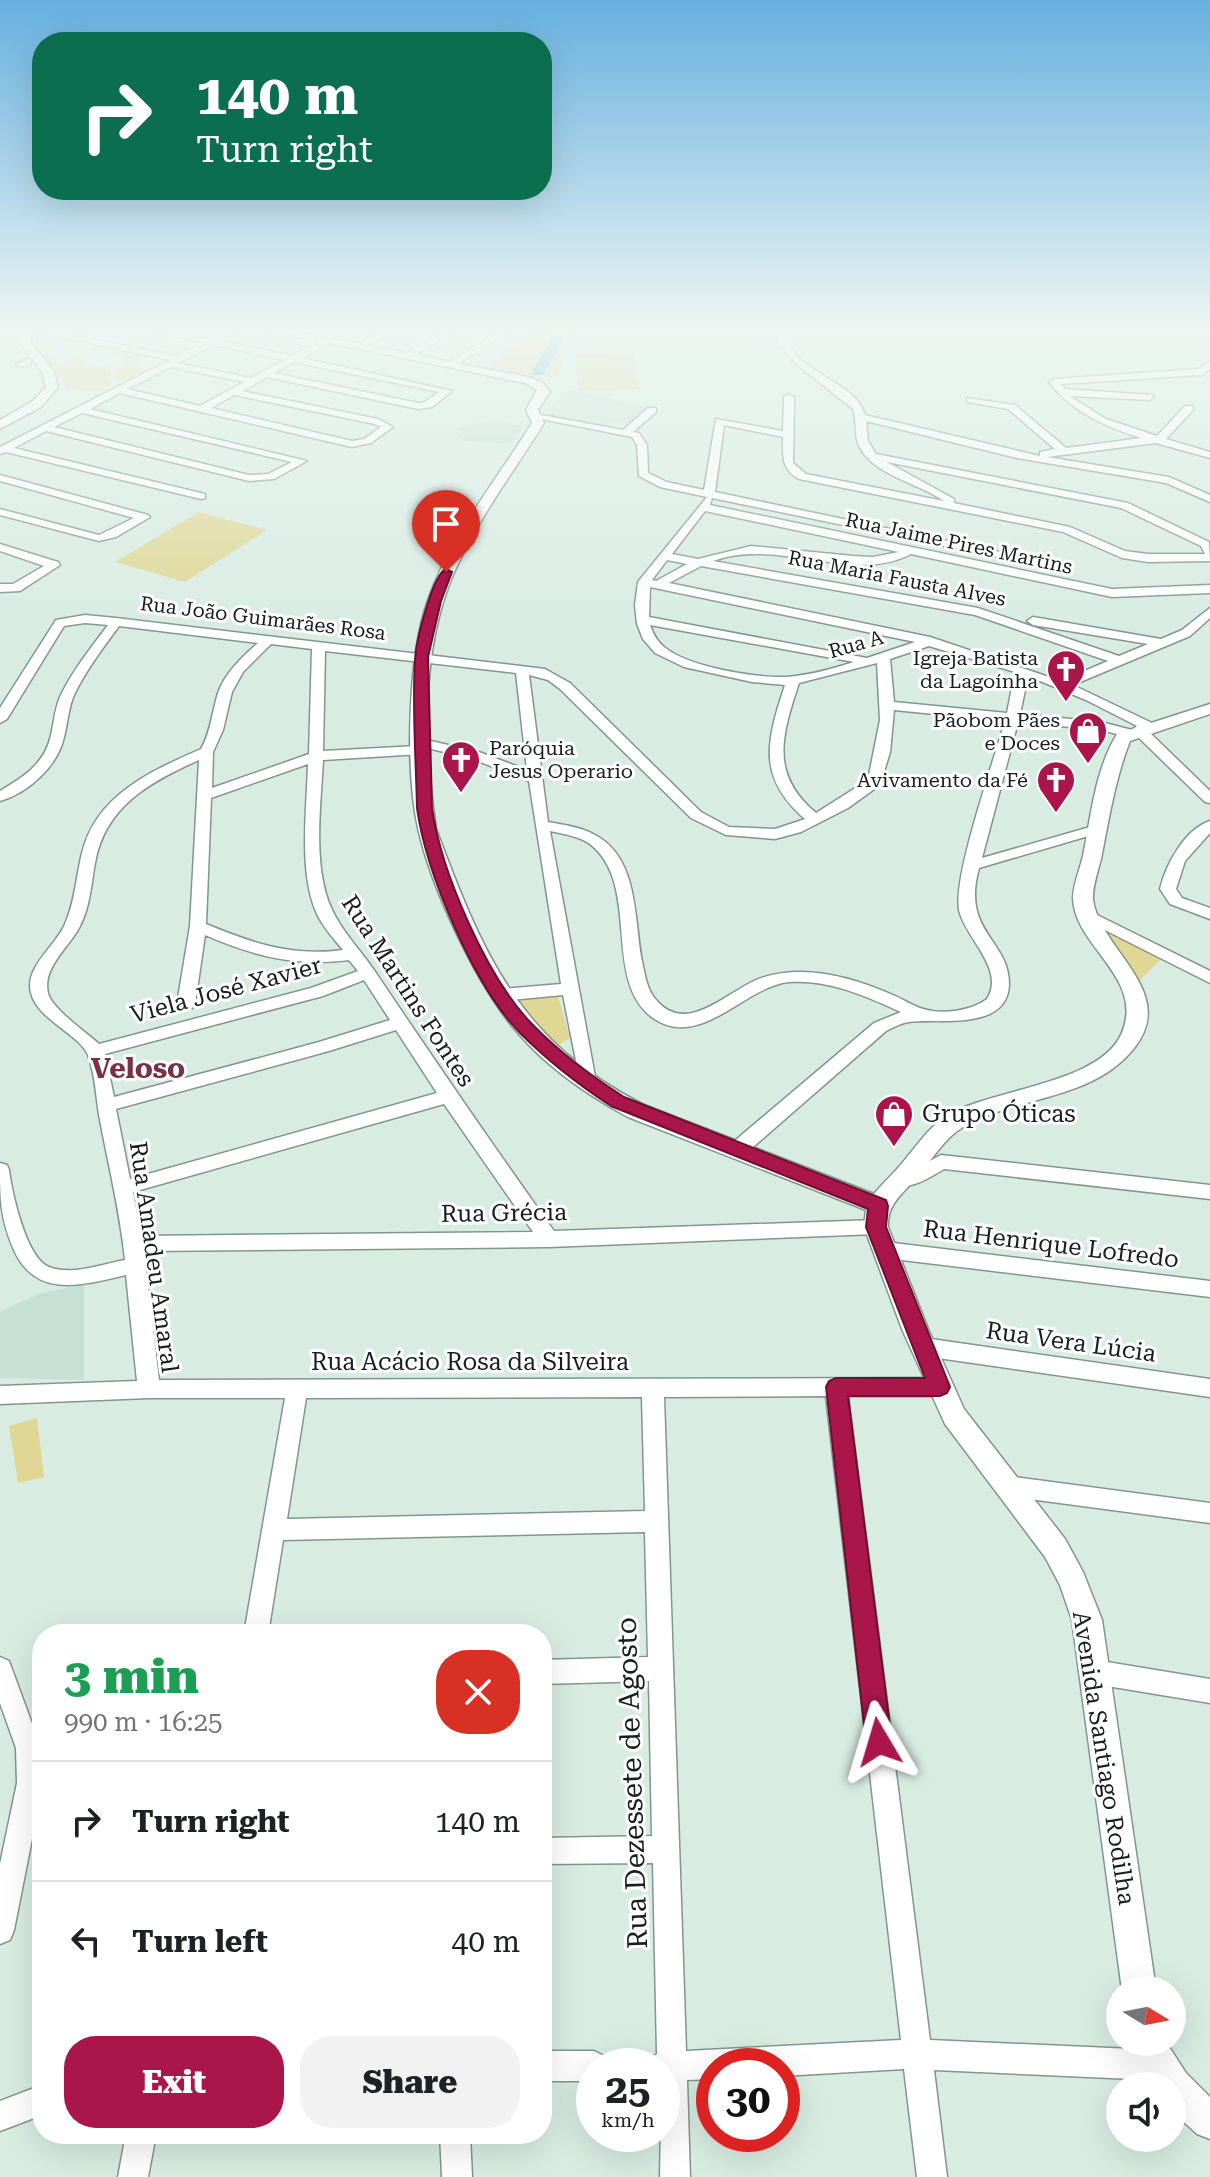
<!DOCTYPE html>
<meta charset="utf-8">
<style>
:root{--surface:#fff;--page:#f2f2f2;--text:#202124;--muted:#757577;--line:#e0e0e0;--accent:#aa164a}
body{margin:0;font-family:"Roboto Serif",serif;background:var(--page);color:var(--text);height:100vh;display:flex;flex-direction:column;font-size:30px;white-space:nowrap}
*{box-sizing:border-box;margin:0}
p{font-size:26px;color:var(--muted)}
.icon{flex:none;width:44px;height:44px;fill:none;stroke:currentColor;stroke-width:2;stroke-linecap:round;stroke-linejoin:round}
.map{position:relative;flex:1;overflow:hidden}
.details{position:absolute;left:32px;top:1624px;width:520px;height:520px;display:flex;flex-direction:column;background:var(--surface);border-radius:32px;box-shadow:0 8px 32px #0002}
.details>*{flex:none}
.guide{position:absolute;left:32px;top:32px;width:520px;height:168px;border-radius:32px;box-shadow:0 8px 32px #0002;background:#0b6e4f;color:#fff;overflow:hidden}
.needle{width:52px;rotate:100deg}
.fabs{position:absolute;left:1106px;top:1976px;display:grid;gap:16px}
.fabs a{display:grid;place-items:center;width:80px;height:80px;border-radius:50%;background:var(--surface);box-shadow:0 8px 32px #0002;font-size:40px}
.speed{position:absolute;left:576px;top:2048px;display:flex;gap:16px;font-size:40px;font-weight:700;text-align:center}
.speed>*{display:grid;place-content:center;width:104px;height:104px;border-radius:50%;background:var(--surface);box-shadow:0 8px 32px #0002;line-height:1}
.speed small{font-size:20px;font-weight:400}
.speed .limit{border:12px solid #d22;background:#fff;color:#111}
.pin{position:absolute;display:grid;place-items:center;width:68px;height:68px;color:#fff;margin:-82px -34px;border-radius:50% 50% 50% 0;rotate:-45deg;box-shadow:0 0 8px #0007}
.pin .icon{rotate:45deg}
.me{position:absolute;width:88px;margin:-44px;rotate:353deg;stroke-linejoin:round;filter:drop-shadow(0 0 6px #0008)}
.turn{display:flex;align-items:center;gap:28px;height:168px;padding:0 32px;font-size:36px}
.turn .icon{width:104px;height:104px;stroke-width:2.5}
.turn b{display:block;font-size:56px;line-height:68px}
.round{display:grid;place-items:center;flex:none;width:84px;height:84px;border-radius:32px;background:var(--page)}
.headline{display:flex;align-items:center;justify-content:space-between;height:136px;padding:0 32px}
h1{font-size:48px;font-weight:800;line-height:60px;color:#1e9e55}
.button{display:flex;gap:16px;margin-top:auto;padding:16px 32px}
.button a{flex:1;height:92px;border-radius:32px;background:var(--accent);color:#fff;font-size:32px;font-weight:800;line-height:92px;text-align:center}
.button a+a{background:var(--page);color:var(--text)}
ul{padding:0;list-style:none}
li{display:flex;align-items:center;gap:24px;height:120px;padding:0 32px;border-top:2px solid var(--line)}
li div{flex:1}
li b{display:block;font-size:30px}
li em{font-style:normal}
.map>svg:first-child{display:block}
</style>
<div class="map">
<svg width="1210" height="2177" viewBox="0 0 1210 2177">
<rect width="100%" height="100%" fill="#d8ece2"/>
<path fill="#c5e1d3" d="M 570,390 L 616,400 L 651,406 L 630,423 L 612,422 L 608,425 L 551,416 L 546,411 Z
M 491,421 L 523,426 L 518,435 L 513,436 L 515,439 L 511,444 L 464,441 L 455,433 L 457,428 Z
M 84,1284 L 84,1380 L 0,1378 L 0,1312 L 38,1294 Z"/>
<path fill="#dfd793" d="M 535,329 L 584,329 L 565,352 L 558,376 L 540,379 L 484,368 Z
M 45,332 L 148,355 L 133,366 L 149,370 C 137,376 124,388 114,377 L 117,367 L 126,361 L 117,355 L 52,340 L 49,356 L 60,366 L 75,359 L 83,358 L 86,363 L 111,368 L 111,384 L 101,391 L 68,389 L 35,351 L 34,337 Z
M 633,352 L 638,389 L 579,391 L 575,353 Z
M 199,512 L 267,530 L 185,582 L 115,562 Z
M 1102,931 L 1162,958 L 1137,983 Z
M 557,993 L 570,1038 L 557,1046 L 521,1008 L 516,997 Z
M 37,1418 L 44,1477 L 18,1483 L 9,1426 Z"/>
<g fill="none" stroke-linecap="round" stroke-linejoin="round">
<path fill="#47aad2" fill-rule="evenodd" d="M 557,329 L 569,329 L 543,375 L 533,375 L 532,372 Z"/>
<defs>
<path id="minor" d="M 45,329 L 177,356 L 203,343 L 147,329 C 165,329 197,341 211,339 C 222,337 229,329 241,329 L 221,341 L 292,356 L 327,337 L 330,342 L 302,358 L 452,391 L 432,407 L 418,409 L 267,377 L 242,391 L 378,419 L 393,427 L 371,443 L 352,447 L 120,393 L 90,409 L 307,461 L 274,479 L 249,481 L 46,431 L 14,448 L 205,494 L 205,498 L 201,499 L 6,452 L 0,454 L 0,447 L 170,360 L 48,334 ZM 213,345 L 284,360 L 251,378 L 178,363 ZM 294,362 L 439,392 L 425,402 L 418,403 L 274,373 ZM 171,367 L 244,382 L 200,406 L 127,389 ZM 234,395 L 375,424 L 381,427 L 364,439 L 352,441 L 211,408 ZM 82,413 L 292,462 L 268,474 L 249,475 L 54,427 Z
M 386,329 L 397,329 L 363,348 L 355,346 Z
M 446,329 L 457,329 L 411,358 L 403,356 Z
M 503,329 L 514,329 L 453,367 L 445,365 Z
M 784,329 L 796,329 L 786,335 C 793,374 855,379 865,415 L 1040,456 L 1040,452 L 1055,449 L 1008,409 L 967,402 L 967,398 L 1015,405 L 1066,448 L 1141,438 C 1104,426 1072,412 1049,382 L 1054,379 L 1198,369 L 1210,361 L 1210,369 L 1201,375 L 1061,384 L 1065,389 L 1152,395 L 1154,397 L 1149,400 L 1070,396 L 1106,419 L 1157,436 L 1185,406 L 1193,406 L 1193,410 L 1166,439 L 1210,452 L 1210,458 L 1156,443 L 1047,457 L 1169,477 L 1210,495 L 1210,502 L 1166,483 L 1017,458 L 866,421 L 868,441 L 876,454 L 1128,503 L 1209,542 L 1210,561 L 1148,562 L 1122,558 L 1063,532 L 799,479 C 781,469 783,456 783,437 L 724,425 L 715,492 L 1033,559 L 1027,563 L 712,498 L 710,505 L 1112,589 L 1210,585 L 1210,593 L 1112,597 L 911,554 C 853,585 777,537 713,561 L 978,608 L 1119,656 L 1148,644 L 1033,625 L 1027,621 L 1033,617 L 1161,639 L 1182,630 L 1210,608 L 1210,618 L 1190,636 L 1073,685 L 1154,724 L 1154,730 L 1148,731 L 1210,791 L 1210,803 L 1205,802 L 1137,736 L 1132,738 L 1101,730 L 1018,722 L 982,858 L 1097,825 L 1104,829 L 1102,832 L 979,868 C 961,933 1009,939 1009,984 C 1008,1032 937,1018 909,1022 C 901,1023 894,1027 886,1031 L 745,1154 L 731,1154 L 729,1149 L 731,1144 L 874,1023 L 901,1012 C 866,996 828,979 789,982 C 745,986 700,1051 653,1018 C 601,980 642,885 590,844 C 579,836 563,834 550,831 L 596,1082 L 593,1086 L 581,1086 L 563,995 L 501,1001 L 493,995 L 501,989 L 561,984 L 529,781 L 470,758 L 427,748 L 426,753 L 421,754 L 323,760 C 321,802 314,852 326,894 C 335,926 360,948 378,976 C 435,1061 494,1147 554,1231 L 876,1220 L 883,1222 L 886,1227 L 883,1232 L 876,1234 L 549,1247 L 144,1251 L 159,1380 L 940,1378 L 948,1381 L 951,1387 L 948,1393 L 940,1396 L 848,1396 L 930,2040 L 1155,2050 L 1165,2055 L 1170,2065 L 1165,2075 L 1155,2080 L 934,2070 L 947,2177 L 917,2177 L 904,2069 L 782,2076 L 782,2066 L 714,2066 L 714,2079 L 687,2080 L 690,2177 L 660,2177 L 662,2066 L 648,2066 L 652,2057 L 657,2054 L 653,1863 L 542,1864 L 542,1838 L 652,1836 L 649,1681 L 542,1684 L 542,1660 L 648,1657 L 645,1532 L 283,1540 L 268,1634 L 244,1634 L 285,1398 L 149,1398 L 0,1404 L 0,1386 L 137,1381 L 126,1275 C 82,1285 35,1300 13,1248 C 0,1217 0,1197 0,1163 L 7,1165 L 9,1170 C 12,1193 26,1258 49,1267 C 71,1276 103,1264 125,1260 C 120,1211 108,1163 99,1115 C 96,1097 95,1073 88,1055 C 79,1034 38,1020 31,993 C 24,967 56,946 65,924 C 75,902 76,877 82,853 C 96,795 151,771 201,749 C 211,732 212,712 218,693 C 225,673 242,657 258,643 L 119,626 C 103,648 86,670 74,695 C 68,709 68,722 64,737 C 58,766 28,793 0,801 L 0,791 C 22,778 43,765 50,739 C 54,725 54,711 60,697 C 72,671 91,648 108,625 L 85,623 L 64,626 L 7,719 L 0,723 L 0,708 L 56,620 L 85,615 L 116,618 L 545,669 L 570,683 L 701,812 L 729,827 L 775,829 L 805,819 C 756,777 767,740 785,685 L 752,682 L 684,667 L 655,653 L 643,639 L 637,624 L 635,605 L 638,582 L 707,497 L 660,487 L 639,476 L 637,445 L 632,437 L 531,417 L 536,414 L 623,430 L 648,408 L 656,408 L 656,412 L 633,432 L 639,433 L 647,445 L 648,473 L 667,482 L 704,490 L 716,419 L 783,431 L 784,397 L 789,394 L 794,397 L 793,463 L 806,474 L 944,501 C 919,483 874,476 859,446 C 854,435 857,421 853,409 L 795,363 L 778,342 L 776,334 ZM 887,462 L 1121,508 L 1201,546 L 1205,554 L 1148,554 L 1125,551 L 1070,527 L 954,503 L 954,499 ZM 705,511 L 899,552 L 873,557 L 853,556 L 751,546 L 698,559 L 672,554 ZM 667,560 L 687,564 L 656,581 L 652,580 ZM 701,566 L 975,615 L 1108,661 L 1061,681 L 930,637 L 669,583 ZM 650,587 L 915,642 L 867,658 L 649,617 ZM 650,625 L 854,662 C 832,669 810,675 787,677 C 756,678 686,667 663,646 C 656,640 653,633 650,625 ZM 271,644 L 312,649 L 309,754 L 212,788 L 213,752 L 223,730 L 232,692 L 243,672 ZM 929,646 L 1015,672 L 1007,713 L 894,702 L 890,659 ZM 325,651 L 516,673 L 527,770 L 479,752 L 422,739 L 415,743 L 417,746 L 323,751 ZM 877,663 L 880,720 L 868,780 L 816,813 C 769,774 782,735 799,683 ZM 529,675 L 548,680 L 560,689 L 691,818 L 726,835 L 775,839 L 801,832 L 848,808 L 880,785 L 890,752 L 894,710 L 1005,721 C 994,761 953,875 959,910 C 965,938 1006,969 987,999 C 971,1011 942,1015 923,1009 C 913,1006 904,1000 895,996 C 866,983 833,972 801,972 C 785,972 769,974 754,981 C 724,995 686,1034 657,1001 C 647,991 645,975 642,961 C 634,920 639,858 595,835 C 581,827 564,825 548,822 ZM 1028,676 L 1086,700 L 1137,726 L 1132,730 L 1101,722 L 1020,714 ZM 199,760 L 190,926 L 177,1004 L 180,1008 L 192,1008 L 195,1004 L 205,935 C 253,956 297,967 349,960 L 358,971 L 311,988 L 99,1044 C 87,1033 51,1008 48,993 C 42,968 69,947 79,928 C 90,908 91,885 95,863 C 105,806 150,782 199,760 ZM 308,764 C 307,808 298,873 317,914 C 323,927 334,939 343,950 C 292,957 252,943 206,924 L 211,798 ZM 364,980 L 390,1020 L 319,1042 L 114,1097 L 105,1054 L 323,996 ZM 396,1030 L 437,1093 L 130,1179 L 116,1109 L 329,1051 ZM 444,1104 L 533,1232 L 141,1236 L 133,1192 ZM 826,1396 L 901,2040 L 686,2051 L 664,1397 ZM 642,1397 L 645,1511 L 287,1519 L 306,1398 Z
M 28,359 L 31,360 L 31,364 L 21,367 L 16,364 Z
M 0,475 L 148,515 L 150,517 L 116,537 L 99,541 L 0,515 L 0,509 L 99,535 L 134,518 L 0,481 Z
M 0,544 L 58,562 L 60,565 L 20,591 L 0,592 L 0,584 L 13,584 L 44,566 L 0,551 Z
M 1210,821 L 1210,833 L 1185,861 L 1176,889 L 1182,898 L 1210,908 L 1210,919 L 1170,904 L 1160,889 C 1166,864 1185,829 1210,821 Z
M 1085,909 L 1210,971 L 1210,983 L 1079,917 L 1077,914 Z
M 941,1155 L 1210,1185 L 1210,1199 L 944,1169 C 929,1178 911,1190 893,1185 L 890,1180 L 893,1175 L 913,1170 Z
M 885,1242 L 1210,1281 L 1210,1297 L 885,1258 L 878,1255 L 875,1250 L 878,1245 Z
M 924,1338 L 1210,1379 L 1210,1397 L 924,1356 L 917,1353 L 913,1347 L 917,1341 Z
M 1007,1476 L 1210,1503 L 1210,1523 L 1007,1496 L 999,1493 L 996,1486 L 999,1479 Z
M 0,1657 L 9,1661 L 42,1751 L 42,1788 L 14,1930 L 10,1940 L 0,1944 L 0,1864 L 17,1783 L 16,1748 L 0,1703 Z
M 1095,1660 L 1210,1679 L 1210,1703 L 1095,1684 L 1086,1680 L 1083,1672 L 1086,1664 Z
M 542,2051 L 594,2051 L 604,2056 L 609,2066 L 594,2066 L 594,2081 L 542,2081 Z
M 42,2085 L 42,2115 L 0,2131 L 0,2101 Z
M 126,2134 L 156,2134 L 148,2177 L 118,2177 Z
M 440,2134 L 470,2134 L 472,2177 L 442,2177 Z"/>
<path id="major" d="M 21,329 L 32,329 L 31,342 L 54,372 L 58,387 L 41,407 L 0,429 L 0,420 L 33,401 L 46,387 L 42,372 L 19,342 Z
M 262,329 L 283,329 L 528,377 L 543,383 L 550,392 L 538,410 L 544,423 C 513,473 476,521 453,575 C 420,653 424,746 436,829 C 483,954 518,1041 644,1105 L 874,1194 C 881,1185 890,1177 898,1168 C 914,1150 927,1128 948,1115 C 992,1089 1098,1084 1121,1035 C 1147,978 1074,947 1073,898 C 1073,885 1080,869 1083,856 C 1091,816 1095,770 1117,734 L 1210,704 L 1210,714 L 1130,741 C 1115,779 1109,819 1101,859 C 1098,871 1092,888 1093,900 C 1100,950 1178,991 1135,1047 C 1094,1100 1022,1095 967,1125 C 945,1136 933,1159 917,1177 C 903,1194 887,1203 888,1227 L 928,1329 L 964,1409 L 1065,1539 L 1083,1572 L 1102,1620 L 1156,1990 L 1122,1990 L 1072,1620 L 1060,1585 L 1045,1557 L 945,1424 L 902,1329 L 864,1227 L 866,1210 L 628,1117 C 589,1096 547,1067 518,1033 C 477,986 431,888 418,828 C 405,770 408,656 428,600 C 451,535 496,481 532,423 L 526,410 L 537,390 L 525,383 Z
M 1130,2042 L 1166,2042 L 1186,2073 L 1210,2097 L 1210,2139 L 1197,2134 L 1172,2111 L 1172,2086 L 1151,2086 Z"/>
</defs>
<use href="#minor" stroke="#83968d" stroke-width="3"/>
<use href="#major" stroke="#83968d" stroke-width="3"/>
<use href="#minor" fill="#fff" fill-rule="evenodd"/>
<use href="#major" fill="#fff" fill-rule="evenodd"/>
</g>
<linearGradient id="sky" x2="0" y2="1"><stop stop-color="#67b0df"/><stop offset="0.52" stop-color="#edf6f2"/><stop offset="1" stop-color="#edf6f2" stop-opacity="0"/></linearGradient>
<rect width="1210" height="634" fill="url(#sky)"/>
<path fill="#aa164a" stroke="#6e0e30" stroke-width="2" d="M 446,569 L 452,572 L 441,601 L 428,657 L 432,808 C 441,872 487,978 532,1024 C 559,1052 591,1076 624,1097 L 886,1200 L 888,1206 L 886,1227 L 950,1387 L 947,1393 L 940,1396 L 848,1396 L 892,1742 L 888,1751 L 879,1755 L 869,1751 L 866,1742 L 826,1387 L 829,1381 L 836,1378 L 925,1378 L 866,1227 L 868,1209 L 611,1106 C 579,1085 548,1061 520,1033 C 474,986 426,873 417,808 C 416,759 412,708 415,660 C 416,642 432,575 446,569 Z"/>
<defs>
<symbol id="church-pin" viewBox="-11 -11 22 30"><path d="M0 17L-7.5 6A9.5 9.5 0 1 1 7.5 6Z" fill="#aa164a" stroke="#fff"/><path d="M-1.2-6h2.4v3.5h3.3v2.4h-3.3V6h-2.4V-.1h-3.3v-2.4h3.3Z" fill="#fff"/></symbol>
<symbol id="shop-pin" viewBox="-11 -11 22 30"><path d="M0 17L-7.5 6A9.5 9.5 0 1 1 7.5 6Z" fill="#aa164a" stroke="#fff"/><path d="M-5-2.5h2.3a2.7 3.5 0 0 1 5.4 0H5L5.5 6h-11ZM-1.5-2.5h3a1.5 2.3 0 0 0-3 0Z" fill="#fff"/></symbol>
</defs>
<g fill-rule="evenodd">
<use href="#church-pin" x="1044" y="647" width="44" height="60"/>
<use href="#shop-pin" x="1066" y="709" width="44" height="60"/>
<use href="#church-pin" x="439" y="738" width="44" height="60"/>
<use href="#church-pin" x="1034" y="758" width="44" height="60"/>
<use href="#shop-pin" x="872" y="1092" width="44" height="60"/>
</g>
<g text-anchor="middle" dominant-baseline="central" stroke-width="6" stroke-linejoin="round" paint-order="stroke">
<g font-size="20" fill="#181f1c" stroke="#fff">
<text transform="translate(959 543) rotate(12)">Rua Jaime Pires Martins</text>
<text transform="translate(897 578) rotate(11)">Rua Maria Fausta Alves</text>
<text transform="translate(263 618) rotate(7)">Rua João Guimarães Rosa</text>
<text transform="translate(856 644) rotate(-16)">Rua A</text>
</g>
<g font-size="20" fill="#181f1c" stroke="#fff" text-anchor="end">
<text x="1038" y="658">Igreja Batista<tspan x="1038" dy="23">da Lagoínha</tspan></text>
<text x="1060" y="720">Pãobom Pães<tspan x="1060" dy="23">e Doces</tspan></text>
<text x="489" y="748" text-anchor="start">Paróquia<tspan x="489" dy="23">Jesus Operario</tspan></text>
<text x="1028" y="780">Avivamento da Fé</text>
</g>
<g font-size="24" fill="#181f1c" stroke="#fff">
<text transform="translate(226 990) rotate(-15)">Viela José Xavier</text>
<text transform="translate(408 991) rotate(57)">Rua Martins Fontes</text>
<text transform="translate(504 1213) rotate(-1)">Rua Grécia</text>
<text transform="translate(1051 1244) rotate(7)">Rua Henrique Lofredo</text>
<text transform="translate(154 1257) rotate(82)">Rua Amadeu Amaral</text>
<text transform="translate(1071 1342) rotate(8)">Rua Vera Lúcia</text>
<text x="470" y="1362">Rua Acácio Rosa da Silveira</text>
<text transform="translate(1104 1758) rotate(81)">Avenida Santiago Rodilha</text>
</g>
<g font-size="24" fill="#181f1c" stroke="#fff" text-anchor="start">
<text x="922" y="1114">Grupo Óticas</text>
</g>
<g font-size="28" font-weight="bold" fill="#793243" stroke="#fff">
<text x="138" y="1068">Veloso</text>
</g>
<g font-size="28" fill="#181f1c" stroke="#fff">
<text transform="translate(632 1783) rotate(-92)">Rua Dezessete de Agosto</text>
</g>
</g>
</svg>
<div class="fabs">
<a><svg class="needle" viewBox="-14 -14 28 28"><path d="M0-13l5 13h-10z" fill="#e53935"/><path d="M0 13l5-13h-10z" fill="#757577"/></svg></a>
<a><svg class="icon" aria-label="sound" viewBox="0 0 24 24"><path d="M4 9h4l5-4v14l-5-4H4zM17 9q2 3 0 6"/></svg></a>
</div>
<div class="speed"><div>25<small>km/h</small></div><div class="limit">30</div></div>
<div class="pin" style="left:446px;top:572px;background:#d93025"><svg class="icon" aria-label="arrive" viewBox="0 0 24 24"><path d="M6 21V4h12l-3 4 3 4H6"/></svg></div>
<svg class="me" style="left:879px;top:1742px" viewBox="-20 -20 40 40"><path d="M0-17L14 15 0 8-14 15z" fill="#aa164a" stroke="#fff" stroke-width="4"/></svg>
<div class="guide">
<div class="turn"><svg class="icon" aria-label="right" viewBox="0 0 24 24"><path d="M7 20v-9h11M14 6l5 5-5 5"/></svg><div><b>140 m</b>Turn right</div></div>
</div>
<section class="details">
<div class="headline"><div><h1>3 min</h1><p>990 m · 16:25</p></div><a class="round" style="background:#d93025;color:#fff"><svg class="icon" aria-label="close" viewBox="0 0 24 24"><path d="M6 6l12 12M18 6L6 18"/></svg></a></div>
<ul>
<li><svg class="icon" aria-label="right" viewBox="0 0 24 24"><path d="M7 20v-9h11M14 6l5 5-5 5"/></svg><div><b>Turn right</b></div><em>140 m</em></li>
<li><svg class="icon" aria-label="left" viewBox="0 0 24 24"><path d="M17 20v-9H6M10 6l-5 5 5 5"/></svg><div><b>Turn left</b></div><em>40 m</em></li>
</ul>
<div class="button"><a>Exit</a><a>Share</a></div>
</section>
</div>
